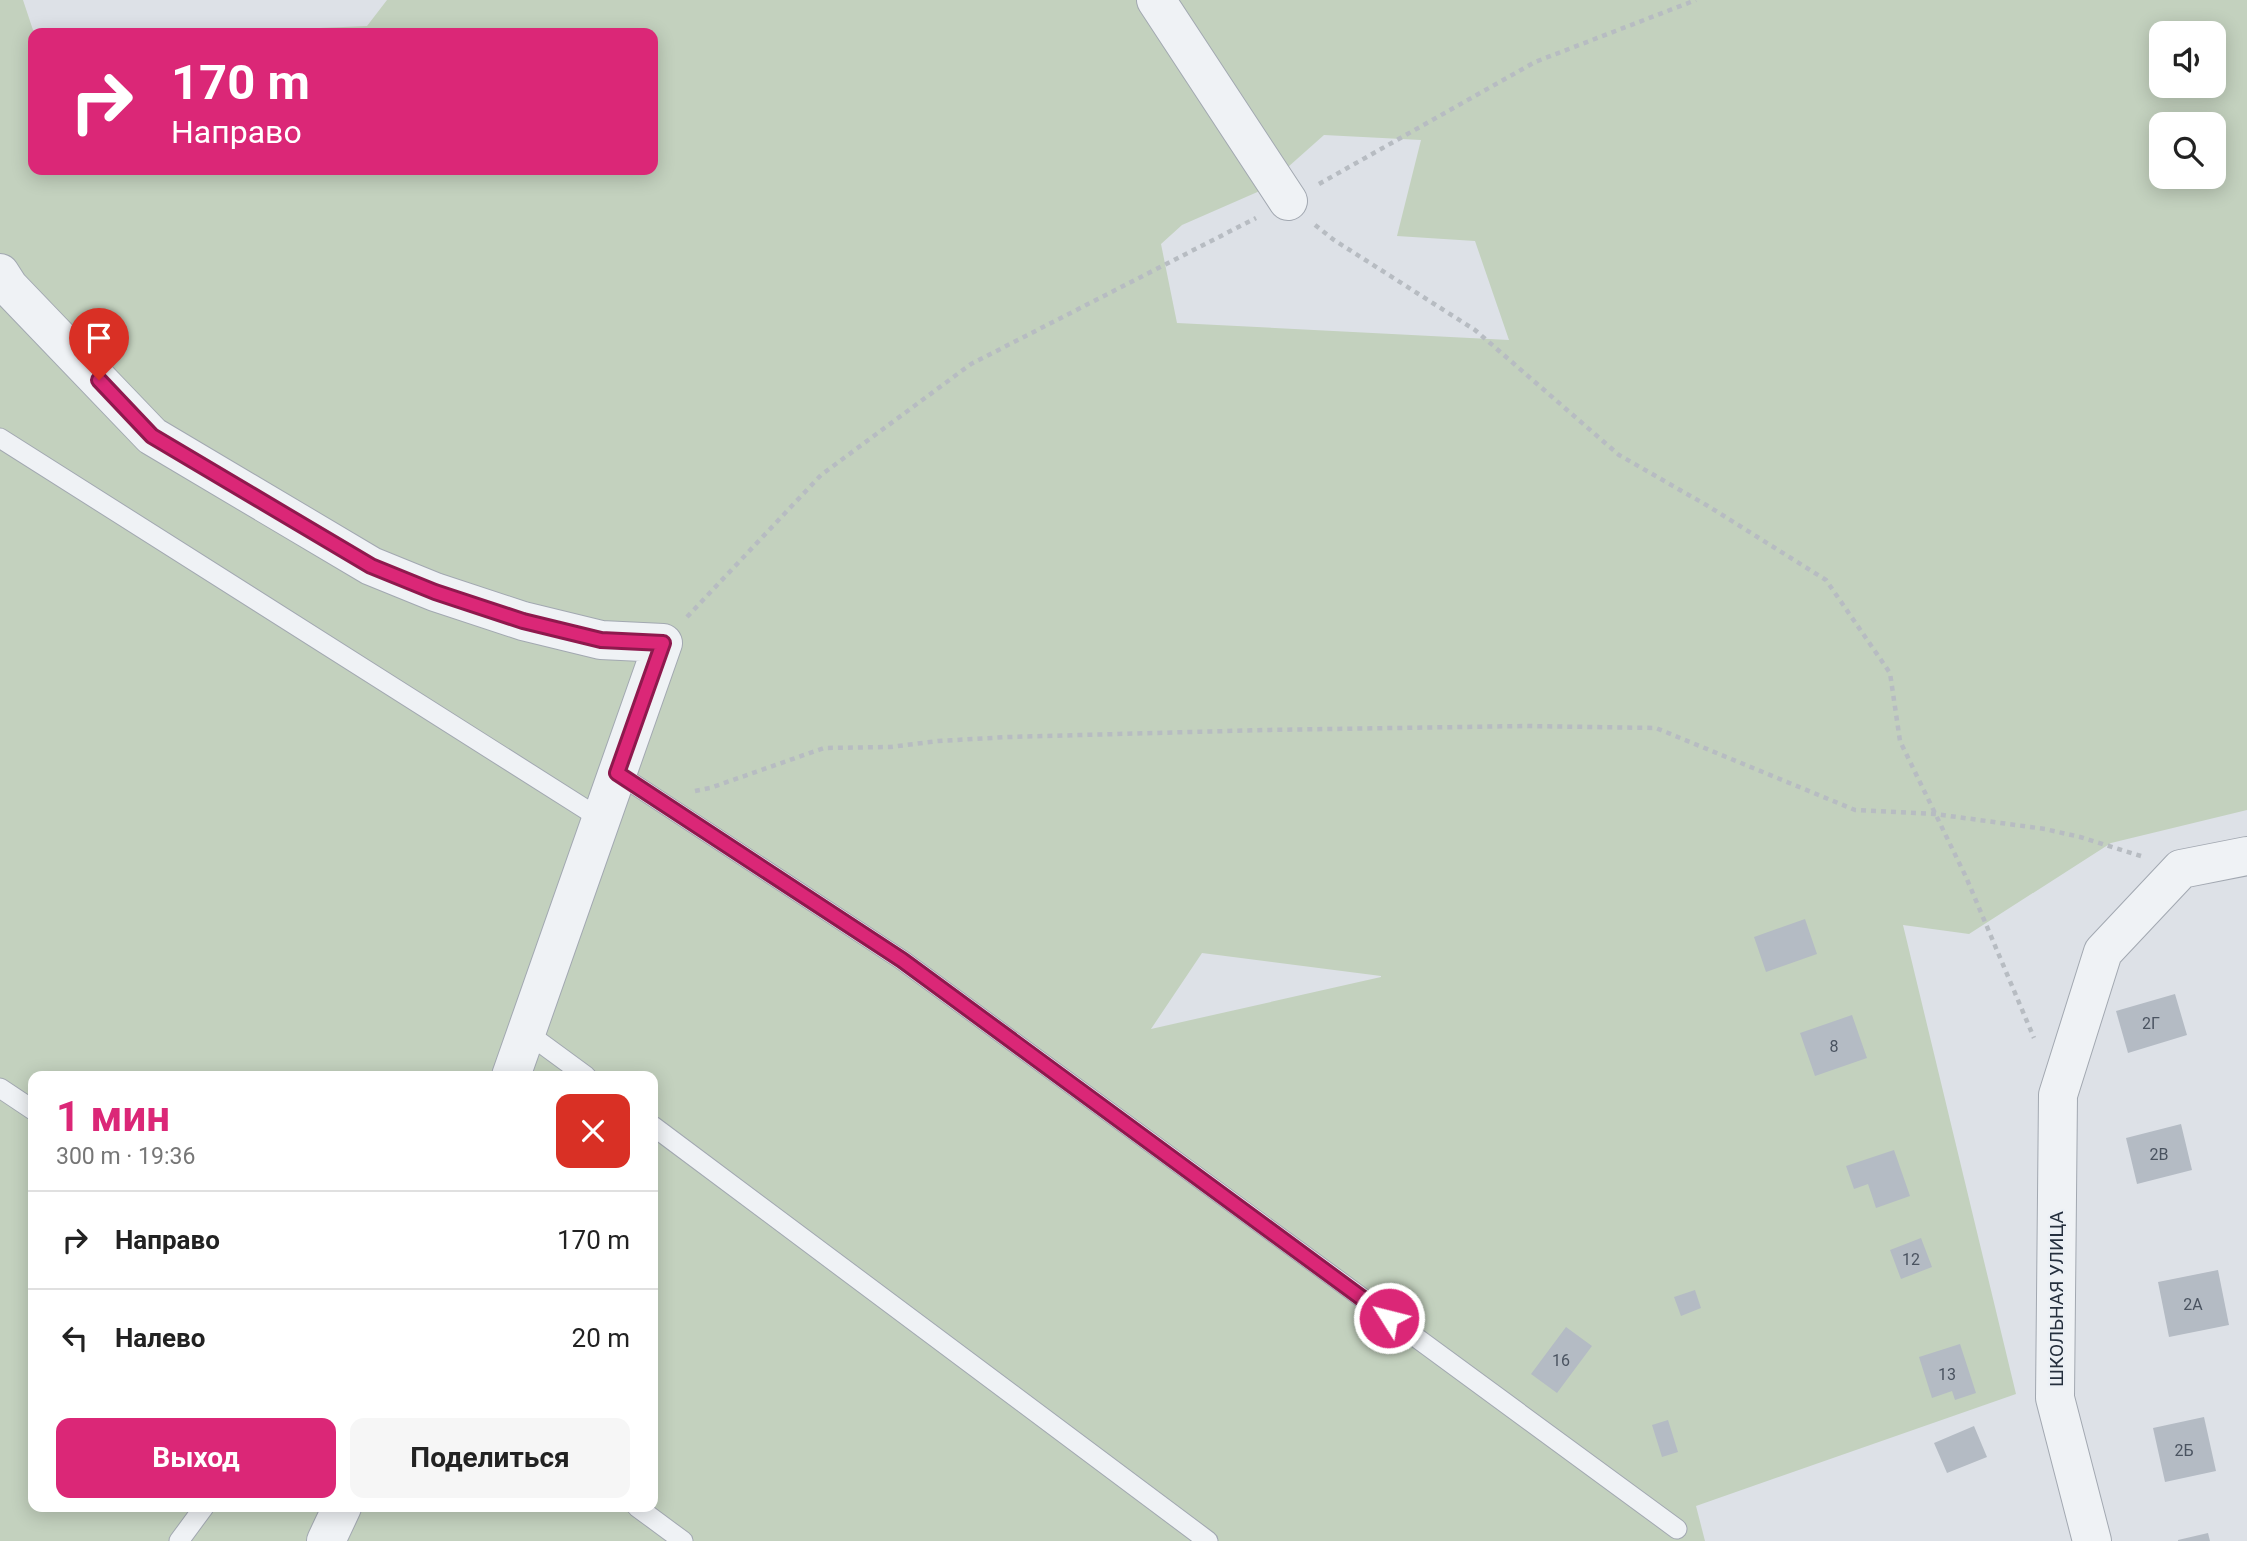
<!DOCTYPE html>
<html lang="ru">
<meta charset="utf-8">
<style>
:root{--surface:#fff;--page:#f6f6f6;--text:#222;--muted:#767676;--line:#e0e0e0;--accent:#db2777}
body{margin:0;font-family:Roboto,sans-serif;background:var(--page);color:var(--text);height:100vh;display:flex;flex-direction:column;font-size:26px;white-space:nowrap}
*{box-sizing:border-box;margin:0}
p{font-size:23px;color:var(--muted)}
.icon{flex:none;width:38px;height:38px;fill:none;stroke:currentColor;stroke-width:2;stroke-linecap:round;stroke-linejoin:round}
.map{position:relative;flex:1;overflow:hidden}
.drawer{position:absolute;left:28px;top:1071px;width:630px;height:441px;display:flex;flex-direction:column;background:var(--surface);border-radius:14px;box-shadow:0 4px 18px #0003}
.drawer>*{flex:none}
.banner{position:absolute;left:28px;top:28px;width:630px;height:147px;border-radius:14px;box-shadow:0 4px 18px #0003;background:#db2777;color:#fff;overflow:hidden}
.controls{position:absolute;left:2149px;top:21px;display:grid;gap:14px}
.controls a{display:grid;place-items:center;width:77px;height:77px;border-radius:14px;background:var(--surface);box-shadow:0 4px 18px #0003;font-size:35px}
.pin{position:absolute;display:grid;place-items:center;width:60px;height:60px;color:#fff;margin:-72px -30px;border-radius:50% 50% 50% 0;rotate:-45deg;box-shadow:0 0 7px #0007}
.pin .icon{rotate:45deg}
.me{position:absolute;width:77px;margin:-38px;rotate:306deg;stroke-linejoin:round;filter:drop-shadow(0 0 5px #0008)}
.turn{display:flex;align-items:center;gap:24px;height:147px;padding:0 28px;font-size:32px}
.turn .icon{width:91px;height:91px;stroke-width:2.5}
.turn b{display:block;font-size:49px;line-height:60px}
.round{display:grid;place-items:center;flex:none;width:74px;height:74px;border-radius:14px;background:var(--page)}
.head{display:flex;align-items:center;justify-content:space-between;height:119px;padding:0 28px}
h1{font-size:42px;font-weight:700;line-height:52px;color:var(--accent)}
.primary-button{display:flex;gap:14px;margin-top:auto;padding:14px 28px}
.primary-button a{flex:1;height:80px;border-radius:14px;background:var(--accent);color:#fff;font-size:28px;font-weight:700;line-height:80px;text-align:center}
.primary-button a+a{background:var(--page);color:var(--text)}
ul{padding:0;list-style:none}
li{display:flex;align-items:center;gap:21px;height:98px;padding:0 28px;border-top:2px solid var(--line)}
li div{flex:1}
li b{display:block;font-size:26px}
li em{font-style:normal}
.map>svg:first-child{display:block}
</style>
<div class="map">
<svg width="2247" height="1541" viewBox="0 0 2247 1541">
<rect width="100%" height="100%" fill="#dde1e7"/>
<path fill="#c3d1be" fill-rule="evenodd" d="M 0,0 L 23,0 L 34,33 L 33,170 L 653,170 L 653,33 L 204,33 L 367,26 L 387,0 L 2247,0 L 2247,810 L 2111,843 L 1969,934 L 1903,925 L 2016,1394 L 1696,1506 L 1705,1541 L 0,1541 ZM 2161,33 L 2214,33 L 2214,86 L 2161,86 ZM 2161,124 L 2214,124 L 2214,177 L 2161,177 ZM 1324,135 L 1421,140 L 1397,236 L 1475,241 L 1509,340 L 1177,323 L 1161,244 L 1182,225 L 1262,190 ZM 1202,953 L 1381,976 L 1381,977 L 1151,1029 ZM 33,1076 L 653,1076 L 653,1507 L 33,1507 Z"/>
<path fill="#b4bbc4" d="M 1805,919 L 1817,954 L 1766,972 L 1754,937 Z
M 2175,994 L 2187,1035 L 2128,1053 L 2116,1011 Z
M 1852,1015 L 1867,1058 L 1815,1076 L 1800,1033 Z
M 2181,1124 L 2192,1170 L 2137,1184 L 2126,1138 Z
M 1894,1150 L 1910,1196 L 1876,1208 L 1868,1184 L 1854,1189 L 1846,1166 Z
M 1921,1238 L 1932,1267 L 1901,1279 L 1890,1250 Z
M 2218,1270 L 2229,1325 L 2169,1337 L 2158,1282 Z
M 1695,1290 L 1701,1308 L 1681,1316 L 1674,1297 Z
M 1566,1327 L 1592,1346 L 1557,1393 L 1531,1374 Z
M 1960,1344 L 1976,1393 L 1955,1400 L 1952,1391 L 1932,1398 L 1919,1357 Z
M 2204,1417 L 2216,1471 L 2165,1482 L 2153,1428 Z
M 1668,1420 L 1678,1452 L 1662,1457 L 1652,1425 Z
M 1974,1426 L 1987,1457 L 1947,1473 L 1934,1443 Z
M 2208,1533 L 2210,1541 L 2178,1541 L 2178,1540 Z"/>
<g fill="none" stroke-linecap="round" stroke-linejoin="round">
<defs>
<path id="service" d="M 0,438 L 601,819
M 617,773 L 902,960 L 1677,1529
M 526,1032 L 586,1076
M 0,1088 L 33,1110
M 653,1126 L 1208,1541
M 637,1507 L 683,1541
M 179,1541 L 204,1507"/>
<path id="minor" d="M 1156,0 L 1288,201
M 0,273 L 9,287 L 152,436 L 371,566 L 435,592 L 523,621 L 601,640 L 663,643 L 511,1076
M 326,1541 L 342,1507
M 2092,1541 L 2055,1398 L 2058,1095 L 2103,952 L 2181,869 L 2247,856"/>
</defs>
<use href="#service" stroke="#a2a8b1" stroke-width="21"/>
<use href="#minor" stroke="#a2a8b1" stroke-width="40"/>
<path stroke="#b7bcc2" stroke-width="4.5" stroke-dasharray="5 5" stroke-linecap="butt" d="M 1319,184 L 1535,62 L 1696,0
M 1315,225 L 1334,240 L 1475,330 L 1619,455 L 1708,506 L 1826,580 L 1890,673 L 1900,741 L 1966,877 L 2034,1038
M 687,617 L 821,475 L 971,364 L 1256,218
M 695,791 L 710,788 L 824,748 L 890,747 L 938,741 L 1008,737 L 1264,730 L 1526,726 L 1656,728 L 1855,810 L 1935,814 L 2045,829 L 2080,837 L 2141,856"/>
<use href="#service" stroke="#eff2f5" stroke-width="19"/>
<use href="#minor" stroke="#eff2f5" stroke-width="38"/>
</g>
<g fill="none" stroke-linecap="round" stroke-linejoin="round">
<defs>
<path id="route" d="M 99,380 L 152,436 L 371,566 L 435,592 L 523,621 L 601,640 L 663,643 L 617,773 L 902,960 L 1389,1318"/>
</defs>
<use href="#route" stroke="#8e194d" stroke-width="18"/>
<use href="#route" stroke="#db2777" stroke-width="12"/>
</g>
<g text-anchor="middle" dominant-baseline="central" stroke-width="5" stroke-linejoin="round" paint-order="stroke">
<g font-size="16" fill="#4a5360">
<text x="2151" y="1023">2Г</text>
<text x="1834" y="1046">8</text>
<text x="2159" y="1154">2В</text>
<text x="1911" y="1259">12</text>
<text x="2193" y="1304">2А</text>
<text x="1561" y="1360">16</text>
<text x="1947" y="1374">13</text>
<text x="2184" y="1450">2Б</text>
</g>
<g font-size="19" fill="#26303e" stroke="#ecf0f5">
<text transform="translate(2056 1299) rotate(-90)">ШКОЛЬНАЯ УЛИЦА</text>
</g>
</g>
</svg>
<div class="controls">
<a><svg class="icon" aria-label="sound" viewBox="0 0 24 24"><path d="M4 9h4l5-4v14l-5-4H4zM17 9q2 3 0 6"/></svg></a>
<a><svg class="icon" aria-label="search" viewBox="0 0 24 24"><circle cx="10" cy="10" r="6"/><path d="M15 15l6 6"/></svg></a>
</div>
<div class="pin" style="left:99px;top:380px;background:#d93025"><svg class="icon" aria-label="arrive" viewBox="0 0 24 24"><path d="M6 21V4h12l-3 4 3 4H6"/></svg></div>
<svg class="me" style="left:1389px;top:1318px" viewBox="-20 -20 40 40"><circle r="17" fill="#db2777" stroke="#fff" stroke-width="3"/><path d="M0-11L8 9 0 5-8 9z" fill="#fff"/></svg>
<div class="banner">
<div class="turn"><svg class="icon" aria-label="right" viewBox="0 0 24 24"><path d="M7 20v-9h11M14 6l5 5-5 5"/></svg><div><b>170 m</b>Направо</div></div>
</div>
<section class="drawer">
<div class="head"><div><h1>1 мин</h1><p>300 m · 19:36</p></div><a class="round" style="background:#d93025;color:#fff"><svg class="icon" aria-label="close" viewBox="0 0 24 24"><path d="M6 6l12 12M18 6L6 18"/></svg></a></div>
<ul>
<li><svg class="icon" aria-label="right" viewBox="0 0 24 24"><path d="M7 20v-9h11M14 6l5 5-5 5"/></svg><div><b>Направо</b></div><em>170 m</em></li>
<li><svg class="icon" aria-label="left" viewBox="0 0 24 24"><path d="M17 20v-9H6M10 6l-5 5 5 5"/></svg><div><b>Налево</b></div><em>20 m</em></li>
</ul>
<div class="primary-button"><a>Выход</a><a>Поделиться</a></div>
</section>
</div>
